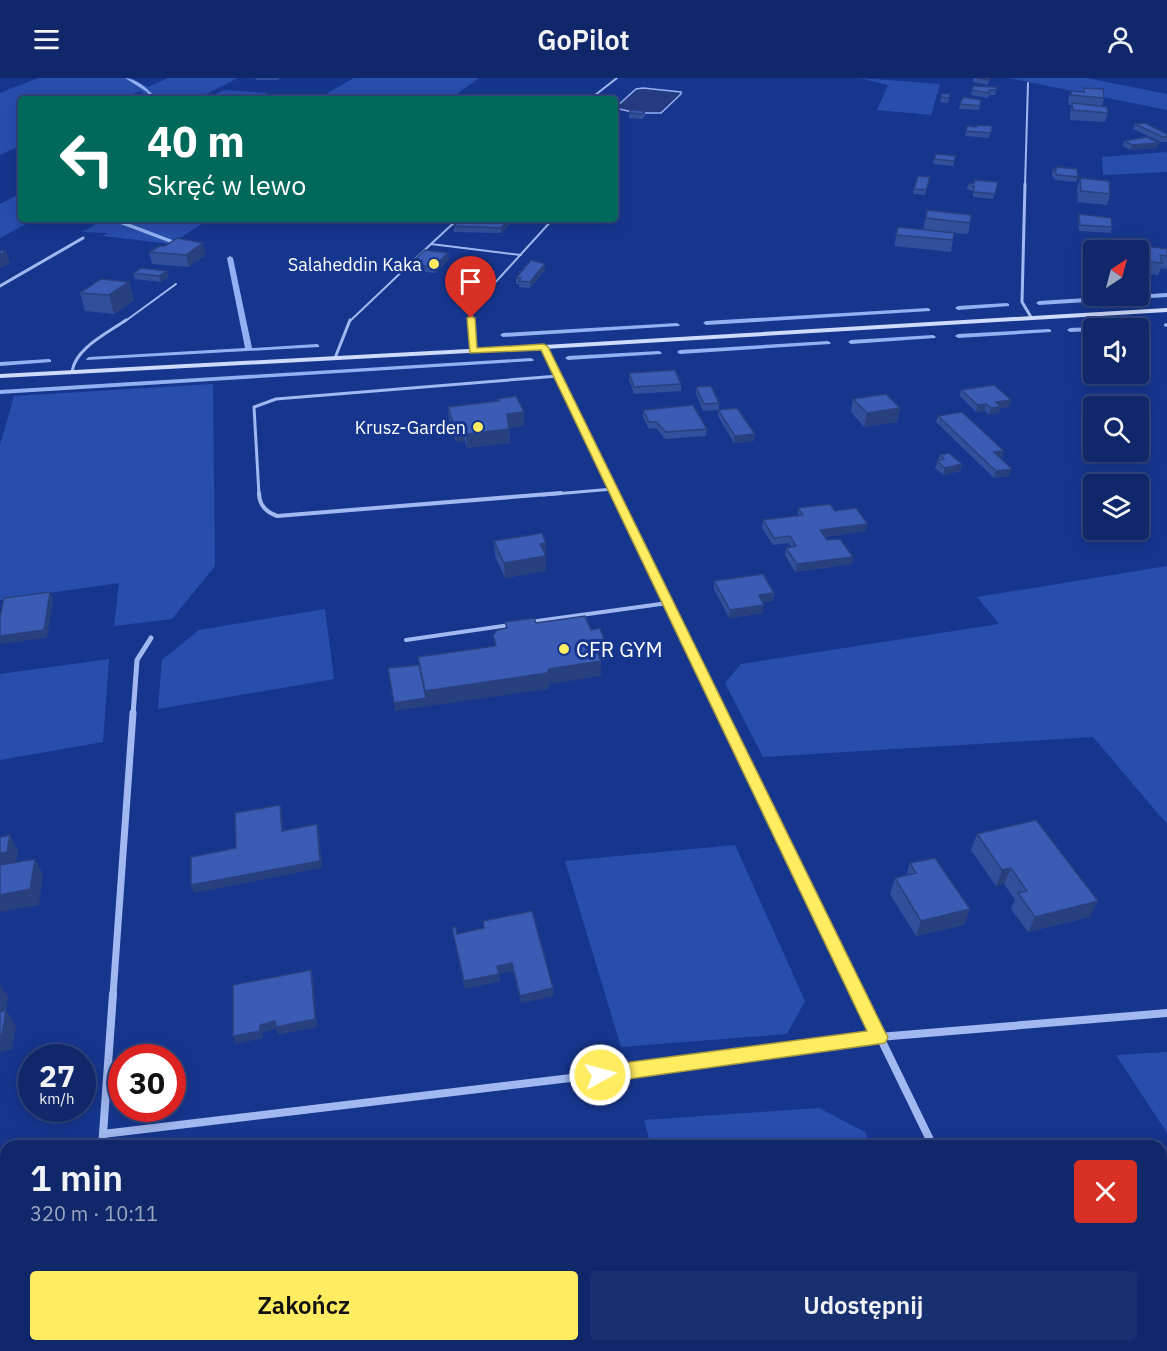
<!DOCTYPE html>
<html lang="pl">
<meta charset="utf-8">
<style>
:root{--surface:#10286a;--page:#193070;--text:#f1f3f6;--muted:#9ca6c1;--line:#30447e;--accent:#ffec60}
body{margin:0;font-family:"IBM Plex Sans",sans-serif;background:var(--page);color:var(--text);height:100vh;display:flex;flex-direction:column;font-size:22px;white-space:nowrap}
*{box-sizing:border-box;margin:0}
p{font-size:20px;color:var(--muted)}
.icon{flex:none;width:33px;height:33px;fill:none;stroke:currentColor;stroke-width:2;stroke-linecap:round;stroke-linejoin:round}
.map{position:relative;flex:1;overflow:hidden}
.details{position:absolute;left:0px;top:1062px;width:1167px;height:212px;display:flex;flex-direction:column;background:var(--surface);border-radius:18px 18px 0 0;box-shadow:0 3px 15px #0003,0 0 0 2px var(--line)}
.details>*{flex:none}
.banner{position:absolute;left:18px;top:18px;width:600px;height:126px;border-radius:6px;box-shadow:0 3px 15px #0003,0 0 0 2px var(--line);background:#00695c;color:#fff;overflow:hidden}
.needle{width:39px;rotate:36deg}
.fabs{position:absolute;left:1083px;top:162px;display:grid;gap:12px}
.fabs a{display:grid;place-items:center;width:66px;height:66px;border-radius:6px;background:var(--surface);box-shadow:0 3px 15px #0003,0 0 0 2px var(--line);font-size:30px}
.speed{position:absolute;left:18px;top:966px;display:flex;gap:12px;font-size:30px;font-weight:700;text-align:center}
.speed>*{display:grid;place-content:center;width:78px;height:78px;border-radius:50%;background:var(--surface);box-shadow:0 3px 15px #0003,0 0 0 2px var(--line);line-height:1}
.speed small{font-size:15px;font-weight:400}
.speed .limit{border:9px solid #d22;background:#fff;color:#111}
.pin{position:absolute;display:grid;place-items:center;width:51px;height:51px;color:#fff;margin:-62px -26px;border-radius:50% 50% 50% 0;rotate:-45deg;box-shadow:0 0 6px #0007}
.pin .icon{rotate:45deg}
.me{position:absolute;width:66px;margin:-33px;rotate:83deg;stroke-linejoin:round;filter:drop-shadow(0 0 4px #0008)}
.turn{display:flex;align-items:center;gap:21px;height:126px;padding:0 30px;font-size:27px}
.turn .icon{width:78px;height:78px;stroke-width:2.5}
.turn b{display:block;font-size:42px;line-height:51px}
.round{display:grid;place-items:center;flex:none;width:63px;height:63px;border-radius:6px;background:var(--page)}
.overview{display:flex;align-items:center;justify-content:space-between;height:102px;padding:0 30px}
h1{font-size:36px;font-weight:600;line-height:45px}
.primary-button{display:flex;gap:12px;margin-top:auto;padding:12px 30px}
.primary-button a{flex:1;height:69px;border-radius:6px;background:var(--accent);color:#111;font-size:24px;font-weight:600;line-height:69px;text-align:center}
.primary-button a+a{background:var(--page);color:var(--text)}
header{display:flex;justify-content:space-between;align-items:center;height:78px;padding:0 30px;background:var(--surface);font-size:27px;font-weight:600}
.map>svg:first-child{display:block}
</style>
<header><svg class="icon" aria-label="menu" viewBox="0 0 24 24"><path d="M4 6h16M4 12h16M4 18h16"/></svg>GoPilot<svg class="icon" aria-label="person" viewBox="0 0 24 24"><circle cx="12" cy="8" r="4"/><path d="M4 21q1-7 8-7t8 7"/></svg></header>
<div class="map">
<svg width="1167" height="1273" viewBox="0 0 1167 1273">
<rect width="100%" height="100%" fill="#16368e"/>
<path fill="#284ead" d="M 38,0 L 131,0 L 148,9 L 168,0 L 238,0 L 196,21 L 149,21 L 140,13 L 122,21 L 21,21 L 21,67 L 0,77 L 0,15 Z
M 354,0 L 479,0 L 450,21 L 317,21 Z
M 860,0 L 940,6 L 931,37 L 877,32 L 888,7 Z
M 1009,0 L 1086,0 L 1167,16 L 1167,32 Z
M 224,12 L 267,15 L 256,21 L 205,21 Z
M 1167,74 L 1167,94 L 1103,97 L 1102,79 Z
M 21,115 L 21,141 L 35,141 L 0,160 L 0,126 Z
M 106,141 L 209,141 L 171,166 L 103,158 L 108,155 L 82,154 Z
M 213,306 L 215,488 L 172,541 L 114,548 L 119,505 L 0,522 L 0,367 L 14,318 Z
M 1167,488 L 1167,746 L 1093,659 L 763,679 L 725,605 L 741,586 L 999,546 L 977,519 Z
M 325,531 L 334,601 L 158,631 L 162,582 L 199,552 Z
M 109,581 L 103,664 L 0,682 L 0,596 Z
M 735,767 L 805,923 L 787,956 L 621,969 L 565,783 Z
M 1167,974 L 1167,1055 L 1116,977 Z
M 819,1030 L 865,1054 L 871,1068 L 651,1068 L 644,1042 Z
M 711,1268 L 961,1268 L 963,1273 L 713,1273 Z"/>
<path fill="#243c7f" stroke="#93b0f3" stroke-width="1.5" d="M 643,10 L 681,14 L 681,16 L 661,35 L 637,35 L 615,30 L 636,11 Z"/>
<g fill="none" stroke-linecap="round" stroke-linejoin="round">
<path fill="#93b0f3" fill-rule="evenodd" d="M 125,0 C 137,1 149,11 156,21 L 152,21 L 147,14 Z
M 120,142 L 175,163 L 176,164 L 171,165 L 118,145 L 117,144 Z
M 230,178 L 233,180 L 252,270 L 317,266 L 319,267 L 319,269 L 87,282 L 86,281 L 89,279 L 245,270 L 227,180 Z
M 1167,215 L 1167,219 L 1039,227 L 1036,225 L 1039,223 Z
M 1007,225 L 1009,226 L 1009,228 L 958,232 L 955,230 L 958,228 Z
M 928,230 L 930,231 L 930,233 L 706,247 L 703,245 L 706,243 Z
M 677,245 L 680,247 L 679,248 L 503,259 L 500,257 L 503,255 Z
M 1167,245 L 1167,249 L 1164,248 L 1164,246 Z
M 1145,247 L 1146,248 L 1143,250 L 1101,250 L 1104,248 Z
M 1094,249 L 1097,250 L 1094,250 L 1094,253 L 1070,254 L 1067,252 L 1070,250 Z
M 1049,251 L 1051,252 L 1051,254 L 958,260 L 955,258 L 958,256 Z
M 933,257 L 936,259 L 935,260 L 851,266 L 848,264 L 851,262 Z
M 828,263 L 831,265 L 830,266 L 680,276 L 677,274 L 680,272 Z
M 659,273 L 662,275 L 661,276 L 568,282 L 565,280 L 568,278 Z
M 531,280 L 534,282 L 533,283 L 0,316 L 0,312 Z
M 49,281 L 51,282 L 51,284 L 0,288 L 0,284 Z"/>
<path stroke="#a1b8f0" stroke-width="2" d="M 590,21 L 617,0
M 458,141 L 431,166 L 521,177
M 124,244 L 176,206
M 349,244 L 431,166
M 472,244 L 472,230 L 553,141"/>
<path stroke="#a1b8f0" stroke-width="3" d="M 472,242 L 473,273
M 335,280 L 350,242
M 72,294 C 75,270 108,255 126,242
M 259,417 L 254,329 L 276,321 L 558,298
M 543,417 L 613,411"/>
<path stroke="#a1b8f0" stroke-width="4" d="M 259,415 C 259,427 266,434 277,438 L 561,415
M 530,544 L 668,525
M 406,562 L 510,547"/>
<path stroke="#a1b8f0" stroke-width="2" d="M 1025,108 L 1028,5"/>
<path stroke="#a1b8f0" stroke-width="3" d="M 1025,106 L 1022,224 L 1031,239
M 0,208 L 83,160"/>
<path stroke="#a1b8f0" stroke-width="4.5" d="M 544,269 L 616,417"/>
<path stroke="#a1b8f0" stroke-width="5" d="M 615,415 L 723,637
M 133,637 L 137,582 L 151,560"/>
<path stroke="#a1b8f0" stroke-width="7" d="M 722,635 L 860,917
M 113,917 L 133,635"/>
<path stroke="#a1b8f0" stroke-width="8" d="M 859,916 L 933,1068
M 103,1056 L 113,916
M 102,1068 L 103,1056 L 671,988 L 879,959 L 1167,935
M 87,1268 L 87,1273
M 1032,1268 L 1035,1273"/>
<path fill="#cfdbfb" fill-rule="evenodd" d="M 1167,230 L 1167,234 L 544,271 L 0,300 L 0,296 L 544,267 Z"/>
</g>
<path fill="#324f9c" d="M 255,0 L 281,0 L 277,2 L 256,2 Z
M 973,0 L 990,0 L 988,7 L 973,4 Z
M 973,8 L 997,9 L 995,17 L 989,17 L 988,20 L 971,17 Z
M 1084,10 L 1104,20 L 1102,29 L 1108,35 L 1105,44 L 1070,42 L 1070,35 L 1072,27 L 1069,27 L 1068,22 L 1071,13 L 1083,14 Z
M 942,16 L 950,16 L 948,25 L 940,24 Z
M 981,22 L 979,32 L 959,31 L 960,26 Z
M 645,33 L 645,38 L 642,41 L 629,40 L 629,35 Z
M 1135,46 L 1167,56 L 1167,64 L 1161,64 L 1133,51 Z
M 967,48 L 977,49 L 992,48 L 989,60 L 965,58 Z
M 1124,63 L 1157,70 L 1130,72 L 1123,68 Z
M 956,78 L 953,88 L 933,86 L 934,81 Z
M 1056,89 L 1078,99 L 1076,104 L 1055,102 L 1052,97 L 1053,91 L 1056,91 Z
M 930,99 L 925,117 L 913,116 L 914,111 Z
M 1080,100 L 1110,116 L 1107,127 L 1078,124 L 1077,111 Z
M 998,104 L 993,121 L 973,119 L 973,113 L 967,111 L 968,106 Z
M 927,132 L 970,145 L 968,156 L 954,155 L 951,174 L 894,168 L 898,149 L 923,152 Z
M 1079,136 L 1112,149 L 1111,155 L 1079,153 L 1078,142 Z
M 515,141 L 501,155 L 454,154 L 454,145 Z
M 1138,167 L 1167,171 L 1167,191 L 1161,190 L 1158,197 L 1138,195 L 1138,172 L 1136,172 Z
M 149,174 L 206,177 L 189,189 L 152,186 Z
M 448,175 L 449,181 L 435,195 L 411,192 L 410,186 Z
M 545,192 L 530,210 L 519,209 L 519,206 L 516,206 L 516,200 Z
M 133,195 L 169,199 L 161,204 L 135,201 Z
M 129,204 L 134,222 L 114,236 L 85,233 L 80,215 Z
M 629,295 L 681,306 L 681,313 L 634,316 L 629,302 Z
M 696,309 L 719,325 L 719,331 L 755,356 L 754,363 L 734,365 L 718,338 L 718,332 L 703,333 L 696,316 Z
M 961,312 L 1009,329 L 1001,330 L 999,335 L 989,337 L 985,333 L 976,334 L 960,318 Z
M 497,321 L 524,348 L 509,350 L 510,365 L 467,370 L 465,363 L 456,364 L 449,343 L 448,329 L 498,323 Z
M 853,321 L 900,330 L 897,344 L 864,349 L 851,334 Z
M 643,332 L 707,351 L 706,358 L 665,361 L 656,350 L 649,351 L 643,339 Z
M 938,338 L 1004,373 L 1002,380 L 1000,380 L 1012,391 L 1009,398 L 994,400 L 936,344 Z
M 940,377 L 962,386 L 960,393 L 943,397 L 935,390 Z
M 798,430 L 835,433 L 866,453 L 825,459 L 827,462 L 853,479 L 852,486 L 795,494 L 785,477 L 786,470 L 791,469 L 789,465 L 773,467 L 762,450 L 763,442 L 798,438 Z
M 494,463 L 546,479 L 546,493 L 505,500 L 495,478 Z
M 714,503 L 774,515 L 773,523 L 763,524 L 763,535 L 729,540 L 714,511 Z
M 977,756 L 1090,839 L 1028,854 L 1011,831 L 1015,822 L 1004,806 L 996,808 L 971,772 Z
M 910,785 L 970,831 L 964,847 L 916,858 L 890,816 L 895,800 L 906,798 Z
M 483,843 L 554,918 L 521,925 L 513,893 L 499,895 L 500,903 L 465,911 L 452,850 L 457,856 L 483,850 Z"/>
<path fill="#29407f" d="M 1159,65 L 1157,70 L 1130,72 L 1132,67 Z
M 509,141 L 515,141 L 501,155 L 501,150 Z
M 203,165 L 206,177 L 189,189 L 186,177 Z
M 6,173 L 10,185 L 0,191 L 0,177 Z
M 448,175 L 449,181 L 435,195 L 434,189 Z
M 545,186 L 545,192 L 530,210 L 530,204 Z
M 167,193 L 169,199 L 161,204 L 159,198 Z
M 129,204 L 134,222 L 114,236 L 109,217 Z
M 1011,322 L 1009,329 L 1001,330 L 999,335 L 989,337 L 991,330 L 996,324 Z
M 986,326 L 985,333 L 976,334 L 978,327 Z
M 900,330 L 897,344 L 864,349 L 867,335 Z
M 524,334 L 524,348 L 507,350 L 507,336 Z
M 464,349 L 465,363 L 456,364 L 455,351 Z
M 509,351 L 510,365 L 467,370 L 466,356 Z
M 755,356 L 754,363 L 734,365 L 735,358 Z
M 1004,373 L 1002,380 L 992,381 L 994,374 Z
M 962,386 L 960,393 L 943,397 L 945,390 Z
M 1012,391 L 1009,398 L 994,400 L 996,393 Z
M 868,446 L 866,453 L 819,460 L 820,452 Z
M 546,465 L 546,493 L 505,500 L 504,485 L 540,466 Z
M 853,479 L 852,486 L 795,494 L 797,486 Z
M 50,514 L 53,522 L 47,560 L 0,566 L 0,558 Z
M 774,515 L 773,523 L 758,525 L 759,517 Z
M 764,527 L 763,535 L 729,540 L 730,532 Z
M 606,566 L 606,582 L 595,583 L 595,568 Z
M 601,583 L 601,598 L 549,606 L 548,611 L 395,633 L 394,625 L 425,613 L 549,591 Z
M 280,727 L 282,735 L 284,761 L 282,753 Z
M 317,746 L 319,754 L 322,790 L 194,815 L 191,807 Z
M 10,757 L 18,773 L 15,790 L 0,788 L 1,775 Z
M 35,781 L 43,796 L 39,827 L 0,834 L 0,817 Z
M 1011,790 L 1004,806 L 996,808 L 1002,792 Z
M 1098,823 L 1090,839 L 1028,854 L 1035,839 Z
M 970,831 L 964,847 L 916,858 L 921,843 Z
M 512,885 L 513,893 L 498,896 L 497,888 Z
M 311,892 L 313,899 L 317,949 L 278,957 L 276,951 L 263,954 L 263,960 L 236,966 L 233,958 L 260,947 Z
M 499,896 L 500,903 L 465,911 L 464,903 Z
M 0,906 L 8,919 L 3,950 L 0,946 Z
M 553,910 L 554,918 L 521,925 L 520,918 Z
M 6,932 L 16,947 L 12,971 L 0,974 L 0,957 Z
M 1167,1229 L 1167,1237 L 1161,1239 L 1161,1231 Z
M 259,1268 L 263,1268 L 263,1273 L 259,1273 Z"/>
<path fill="#3a5cb5" stroke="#29407f" stroke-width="1.5" d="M 976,0 L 990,0 L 989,2 Z
M 973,8 L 997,9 L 996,12 L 989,12 L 989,15 L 972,12 Z
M 1084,10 L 1103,11 L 1104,20 L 1071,17 L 1071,13 L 1084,14 Z
M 942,16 L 950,16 L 949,20 L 941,19 Z
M 963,19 L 981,22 L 980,28 L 960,26 Z
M 1072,25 L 1107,29 L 1108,35 L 1073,32 Z
M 631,32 L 645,33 L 642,36 L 629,35 Z
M 1145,45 L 1167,56 L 1167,59 L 1163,59 L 1135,46 Z
M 977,47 L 992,48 L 991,55 L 966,53 L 967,48 L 977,49 Z
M 1147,59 L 1159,65 L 1132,67 L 1124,63 Z
M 936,76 L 956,78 L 954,83 L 934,81 Z
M 1056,89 L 1077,91 L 1078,99 L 1057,97 L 1053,91 L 1056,92 Z
M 918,98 L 930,99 L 926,112 L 914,111 Z
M 1080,100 L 1109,103 L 1110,116 L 1081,113 Z
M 975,102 L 998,104 L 995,116 L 974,114 L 974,108 L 968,106 L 974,105 Z
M 927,132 L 971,137 L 970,145 L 926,140 Z
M 1079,136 L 1111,140 L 1112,149 L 1080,147 Z
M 458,141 L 509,141 L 501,150 L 454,148 L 457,145 L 454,145 Z
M 898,149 L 954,155 L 953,162 L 896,157 Z
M 177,160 L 203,165 L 186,177 L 149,174 L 160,168 L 165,168 Z
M 1138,167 L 1167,171 L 1167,178 L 1160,177 L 1162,185 L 1141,183 Z
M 0,172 L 6,173 L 0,177 Z
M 425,172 L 448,175 L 434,189 L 410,186 Z
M 531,182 L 545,186 L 530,204 L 519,203 L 521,200 L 516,200 Z
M 141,190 L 167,193 L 159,198 L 133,195 Z
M 101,201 L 129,204 L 109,217 L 80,215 Z
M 675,292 L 681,306 L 634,309 L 629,295 Z
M 994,307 L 1011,322 L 996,324 L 1001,329 L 991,330 L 986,326 L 978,327 L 961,312 Z
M 711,308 L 719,325 L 704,326 L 696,309 Z
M 886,316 L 900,330 L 867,335 L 853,321 Z
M 516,318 L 524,334 L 507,336 L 509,351 L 466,356 L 464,349 L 455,351 L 448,329 L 499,323 L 497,321 Z
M 693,327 L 707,351 L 666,354 L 656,344 L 649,344 L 643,332 Z
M 737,330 L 755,356 L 735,358 L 718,332 Z
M 962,334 L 1004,373 L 994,374 L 1012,391 L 996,393 L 938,338 Z
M 949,375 L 962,386 L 945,390 L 937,383 L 944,381 L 940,377 Z
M 830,426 L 835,433 L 856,430 L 868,446 L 820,452 L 827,462 L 840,461 L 853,479 L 797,486 L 786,470 L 796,468 L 790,458 L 774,460 L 763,442 L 803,437 L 798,430 Z
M 542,455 L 546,465 L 540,466 L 546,478 L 504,485 L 494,463 Z
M 763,496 L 774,515 L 759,517 L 764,527 L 730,532 L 714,503 Z
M 50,514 L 44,552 L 0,558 L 0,539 L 4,520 Z
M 585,538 L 591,552 L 600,550 L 606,566 L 595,568 L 601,583 L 549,591 L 547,595 L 425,613 L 418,579 L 496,568 L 493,557 L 497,552 L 507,550 L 505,544 L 534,540 L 536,545 Z
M 419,587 L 426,620 L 394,625 L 388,590 Z
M 280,727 L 282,753 L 317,746 L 320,783 L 191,807 L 191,779 L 236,770 L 235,735 Z
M 1036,742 L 1098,823 L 1035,839 L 1018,815 L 1027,813 L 1011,790 L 1002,792 L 977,756 Z
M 10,757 L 7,774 L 1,775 L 0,782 L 0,759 Z
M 935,780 L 970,831 L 921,843 L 895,800 L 916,795 L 910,785 Z
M 35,781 L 30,811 L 0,817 L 0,787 Z
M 532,833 L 553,910 L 520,918 L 512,885 L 497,888 L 499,896 L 464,903 L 452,850 L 456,849 L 457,856 L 484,850 L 483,843 Z
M 311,892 L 315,941 L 276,949 L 275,943 L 260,947 L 260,953 L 233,958 L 233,907 Z
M 6,932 L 2,957 L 0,957 L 0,934 Z
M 1161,1128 L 1167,1137 L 1167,1229 L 1161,1231 Z
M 172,1268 L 259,1268 L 259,1273 L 172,1273 Z
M 441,1268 L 482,1268 L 483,1273 L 442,1273 Z"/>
<path fill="#ffec60" stroke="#a6993e" stroke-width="1.5" d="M 471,238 L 475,240 L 477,270 L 544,266 L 548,269 L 885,954 L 888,959 L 885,965 L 600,1005 L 593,1003 L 591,997 L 593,991 L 600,988 L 867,953 L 541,272 L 470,275 L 467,240 Z"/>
<g fill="#ffec60" stroke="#16368e" stroke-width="2">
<circle cx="434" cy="186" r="6"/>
<circle cx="478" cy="349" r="6"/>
<circle cx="564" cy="571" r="6"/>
</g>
<g text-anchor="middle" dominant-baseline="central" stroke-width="6" stroke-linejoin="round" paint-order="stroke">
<g font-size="18" fill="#fff" stroke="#16368e" text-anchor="end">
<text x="422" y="186">Salaheddin Kaka</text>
<text x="466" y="349">Krusz-Garden</text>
</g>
<g font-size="21" fill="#fff" stroke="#16368e" text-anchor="start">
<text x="576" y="571">CFR GYM</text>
</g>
</g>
</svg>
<div class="fabs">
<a><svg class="needle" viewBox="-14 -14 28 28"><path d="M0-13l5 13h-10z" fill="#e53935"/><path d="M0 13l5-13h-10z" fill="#9ca6c1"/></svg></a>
<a><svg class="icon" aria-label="sound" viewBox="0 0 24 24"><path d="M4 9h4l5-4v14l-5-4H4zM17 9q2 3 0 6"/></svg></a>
<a><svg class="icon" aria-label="search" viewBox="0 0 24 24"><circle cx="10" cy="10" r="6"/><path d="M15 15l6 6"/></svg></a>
<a><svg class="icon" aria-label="layers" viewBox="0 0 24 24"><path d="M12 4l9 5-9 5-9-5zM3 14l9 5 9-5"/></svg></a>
</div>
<div class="speed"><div>27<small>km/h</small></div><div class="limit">30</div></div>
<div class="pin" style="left:471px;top:240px;background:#d93025"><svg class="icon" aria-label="arrive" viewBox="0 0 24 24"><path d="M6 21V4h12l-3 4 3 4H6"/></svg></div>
<svg class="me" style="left:600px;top:997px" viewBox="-20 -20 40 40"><circle r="17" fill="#ffec60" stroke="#fff" stroke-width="3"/><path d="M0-11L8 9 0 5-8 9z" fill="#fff"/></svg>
<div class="banner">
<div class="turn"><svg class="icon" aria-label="left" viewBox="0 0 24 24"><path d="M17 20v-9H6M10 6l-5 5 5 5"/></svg><div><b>40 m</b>Skręć w lewo</div></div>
</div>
<section class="details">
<div class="overview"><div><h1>1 min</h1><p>320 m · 10:11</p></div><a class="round" style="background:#d93025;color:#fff"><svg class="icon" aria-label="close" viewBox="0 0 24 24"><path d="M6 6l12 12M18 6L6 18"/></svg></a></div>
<div class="primary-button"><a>Zakończ</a><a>Udostępnij</a></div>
</section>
</div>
